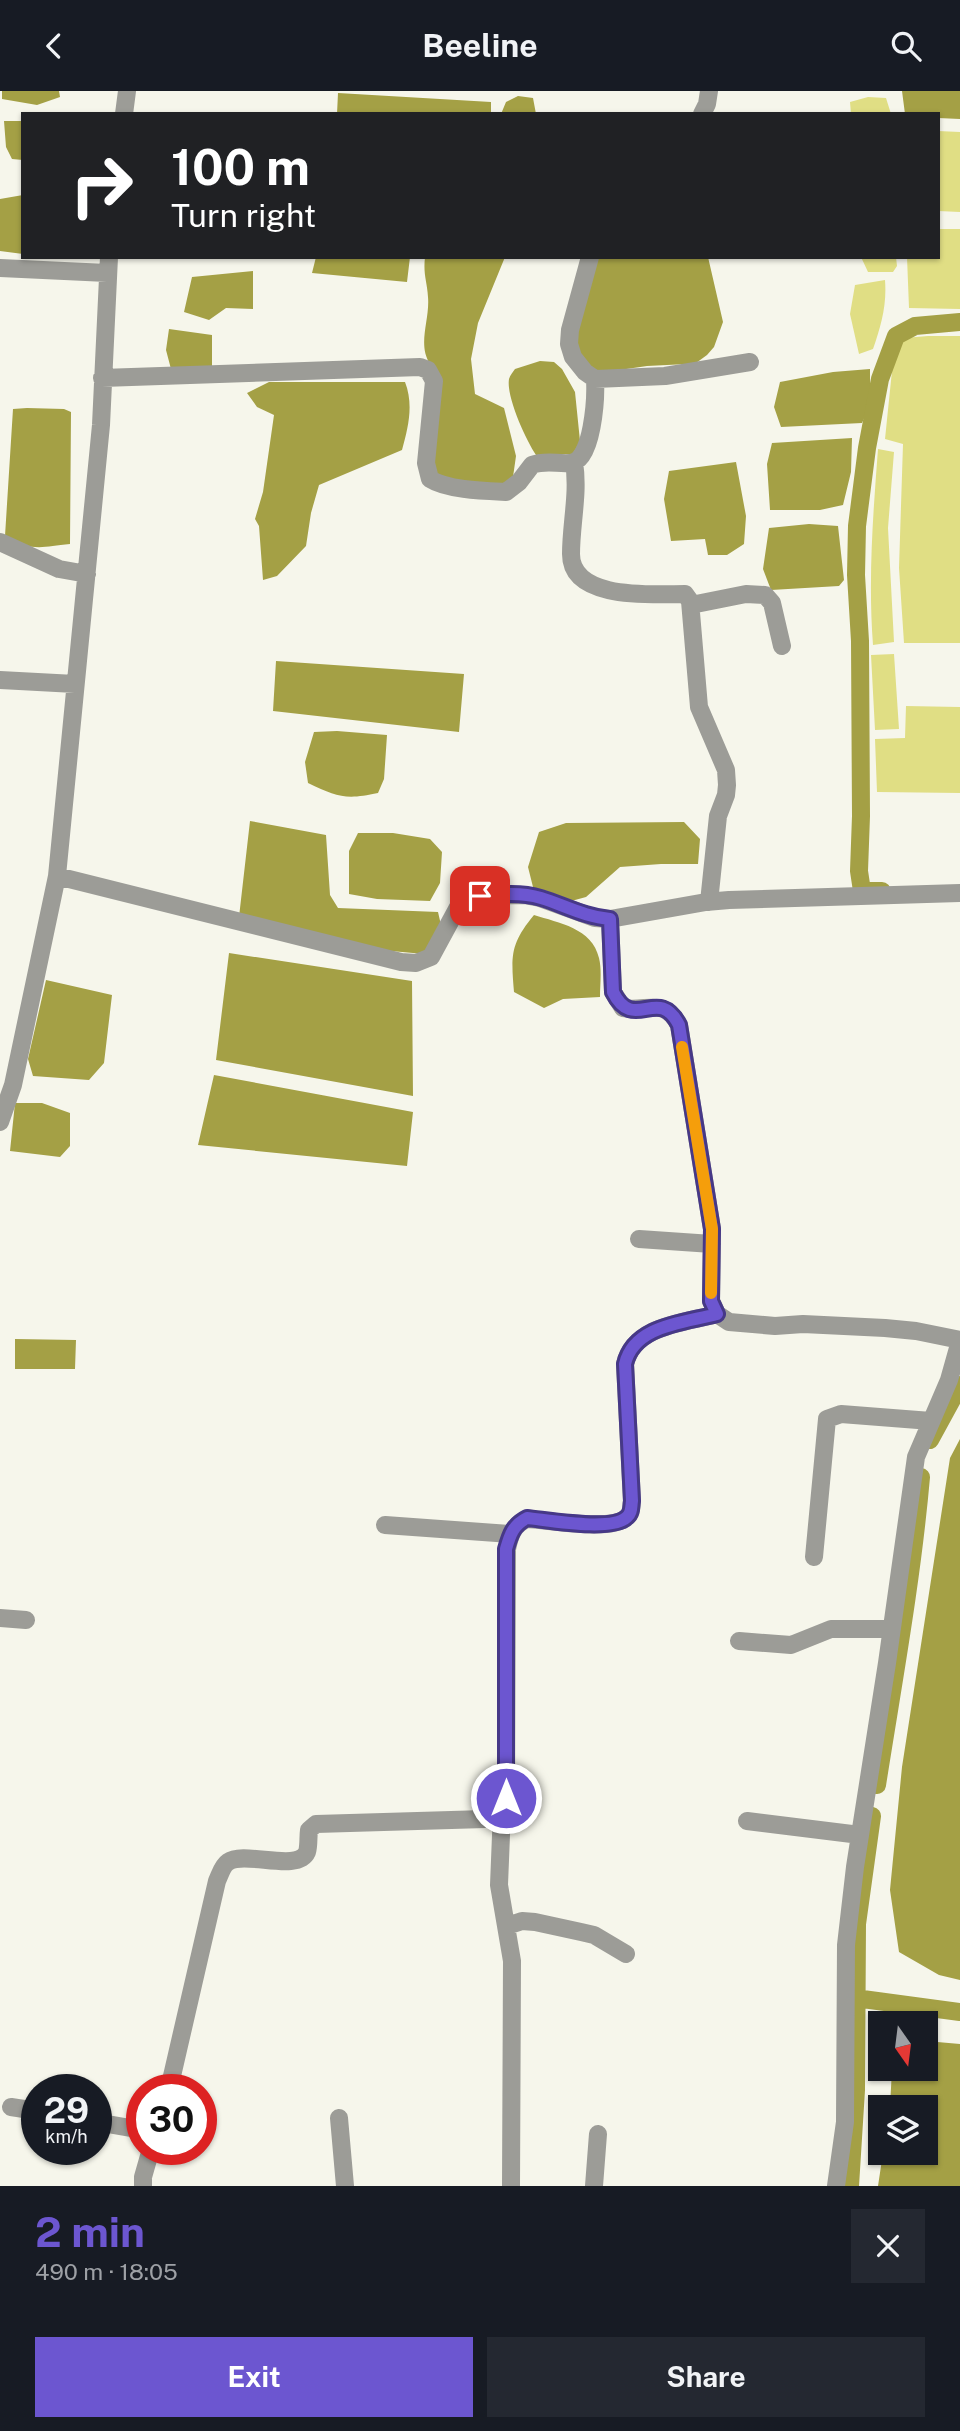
<!DOCTYPE html>
<meta charset="utf-8">
<style>
:root{--surface:#171b24;--page:#242831;--text:#f1f3f6;--muted:#9ea1a6;--accent:#6c56d0}
body{margin:0;font-family:"Public Sans",sans-serif;background:var(--page);color:var(--text);height:100vh;display:flex;flex-direction:column;font-size:26px;white-space:nowrap}
*{box-sizing:border-box;margin:0}
p{font-size:23px;color:var(--muted)}
.icon{flex:none;width:38px;height:38px;fill:none;stroke:currentColor;stroke-width:2;stroke-linecap:round;stroke-linejoin:round}
.map{position:relative;height:2095px;overflow:hidden}
.panel{display:flex;flex-direction:column;background:var(--surface);flex:1}
.panel>*{flex:none}
.hud{position:absolute;left:21px;top:21px;width:919px;height:147px;border-radius:0px;box-shadow:0 2px 5px #0004;background:#202124;color:#fff;overflow:hidden}
.needle{width:46px;rotate:166deg}
.buttons{position:absolute;left:868px;top:1920px;display:grid;gap:14px}
.buttons a{display:grid;place-items:center;width:70px;height:70px;border-radius:0px;background:var(--surface);box-shadow:0 2px 5px #0004;font-size:35px}
.speed{position:absolute;left:21px;top:1983px;display:flex;gap:14px;font-size:35px;font-weight:700;text-align:center}
.speed>*{display:grid;place-content:center;width:91px;height:91px;border-radius:50%;background:var(--surface);box-shadow:0 2px 5px #0004;line-height:1}
.speed small{font-size:18px;font-weight:400}
.speed .limit{border:10px solid #d22;background:#fff;color:#111}
.pin{position:absolute;display:grid;place-items:center;width:60px;height:60px;color:#fff;margin:-30px;border-radius:14px;box-shadow:0 4px 10px #0006}
.me{position:absolute;width:77px;margin:-38px;rotate:0deg;stroke-linejoin:round;filter:drop-shadow(0 0 5px #0008)}
.turn{display:flex;align-items:center;gap:24px;height:147px;padding:0 35px;font-size:32px}
.turn .icon{width:91px;height:91px;stroke-width:2.5}
.turn b{display:block;font-size:49px;line-height:60px}
.round{display:grid;place-items:center;flex:none;width:74px;height:74px;border-radius:0px;background:var(--page)}
.headline{display:flex;align-items:center;justify-content:space-between;height:119px;padding:0 35px}
h1{font-size:42px;font-weight:700;line-height:52px;color:var(--accent)}
.cta{display:flex;gap:14px;margin-top:auto;padding:14px 35px}
.cta a{flex:1;height:80px;border-radius:0px;background:var(--accent);color:#fff;font-size:28px;font-weight:700;line-height:80px;text-align:center}
.cta a+a{background:var(--page);color:var(--text)}
header{display:flex;justify-content:space-between;align-items:center;height:91px;padding:0 35px;background:var(--surface);font-size:32px;font-weight:700}
.map>svg:first-child{display:block}
</style>
<header><svg class="icon" aria-label="back" viewBox="0 0 24 24"><path d="M15 5l-7 7 7 7"/></svg>Beeline<svg class="icon" aria-label="search" viewBox="0 0 24 24"><circle cx="10" cy="10" r="6"/><path d="M15 15l6 6"/></svg></header>
<div class="map">
<svg width="960" height="2095" viewBox="0 0 960 2095">
<rect width="100%" height="100%" fill="#f6f6eb"/>
<path fill="#e0de84" d="M 868,6 L 886,7 L 891,23 L 851,23 L 850,11 Z
M 938,40 L 960,41 L 960,121 L 938,120 Z
M 938,138 L 960,138 L 960,218 L 909,217 L 907,166 L 938,166 Z
M 861,166 L 896,166 L 897,175 L 893,181 L 868,181 Z
M 885,189 C 887,214 881,235 873,258 L 859,263 L 850,223 L 855,194 Z
M 928,245 L 960,245 L 960,552 L 904,552 L 899,477 L 903,353 L 885,348 L 893,270 L 904,247 Z
M 878,358 L 894,361 L 888,437 L 894,551 L 873,554 C 868,488 873,424 878,358 Z
M 894,563 L 899,638 L 875,639 L 871,564 Z
M 906,615 L 960,616 L 960,702 L 877,701 L 875,648 L 905,647 Z"/>
<path fill="#a4a045" d="M 2,0 L 59,0 L 60,6 L 37,14 L 2,8 Z
M 902,0 L 960,0 L 960,28 L 938,27 L 938,23 L 905,23 Z
M 338,2 L 491,11 L 491,23 L 337,23 Z
M 518,5 L 533,7 L 536,23 L 501,23 L 506,11 Z
M 4,30 L 23,30 L 23,69 L 12,68 L 6,56 Z
M 23,104 L 23,163 L 0,160 L 0,108 Z
M 316,166 L 410,166 L 407,191 L 312,182 Z
M 425,166 L 505,166 L 478,232 L 471,268 L 475,303 L 504,317 L 516,365 L 513,386 L 503,393 L 493,394 L 437,386 L 434,374 L 430,273 C 417,253 430,229 428,206 C 427,190 423,184 425,166 Z
M 596,166 L 708,166 L 723,231 L 714,256 L 707,264 L 696,272 L 687,273 L 647,275 L 599,282 L 582,271 L 574,248 Z
M 253,180 L 253,218 L 226,217 L 209,229 L 184,221 L 192,186 Z
M 169,238 L 212,244 L 212,279 L 171,278 L 166,259 Z
M 540,270 L 554,271 L 562,278 L 575,301 L 580,350 L 573,363 L 536,364 C 526,349 506,306 509,288 C 510,284 513,281 515,278 Z
M 870,278 L 870,314 L 862,332 L 781,336 L 774,316 L 780,291 L 833,281 Z
M 269,291 L 405,291 C 414,314 408,337 402,359 L 319,394 L 311,422 L 306,455 L 277,485 L 263,489 L 259,435 L 255,428 L 263,401 L 274,324 L 257,316 L 247,302 Z
M 27,317 L 64,318 L 71,321 L 70,453 C 41,456 32,461 5,445 L 13,318 Z
M 852,347 L 851,381 L 843,414 L 820,419 L 770,419 L 767,373 L 772,352 Z
M 736,371 L 746,425 L 744,453 L 727,464 L 708,464 L 705,448 L 671,450 L 664,408 L 669,380 Z
M 809,433 L 838,435 L 844,489 L 839,495 L 771,499 L 763,478 L 769,437 Z
M 276,570 L 464,583 L 459,641 L 273,620 Z
M 337,640 L 387,644 L 384,688 L 378,702 C 346,709 337,706 308,692 L 305,671 L 314,641 Z
M 250,730 L 326,744 L 330,804 L 338,817 L 438,821 L 441,834 L 424,863 L 380,859 L 239,826 Z
M 684,731 L 700,748 L 698,773 L 661,773 L 620,776 L 586,806 L 564,812 L 534,800 L 528,776 L 539,741 L 566,732 Z
M 358,742 L 393,742 L 430,748 L 442,761 L 440,792 L 430,810 L 377,808 L 349,803 L 349,760 Z
M 534,824 C 559,832 592,837 599,867 C 602,879 600,894 600,906 L 563,908 L 544,917 L 514,901 C 511,865 510,853 534,824 Z
M 229,862 L 412,890 L 413,1005 L 216,969 Z
M 46,889 L 112,904 L 104,972 L 89,989 L 33,985 L 28,968 Z
M 214,984 L 413,1021 L 407,1075 L 198,1054 Z
M 15,1012 L 42,1012 L 70,1022 L 70,1055 L 60,1066 L 10,1060 Z
M 15,1248 L 76,1249 L 75,1278 L 15,1278 Z
M 960,1348 L 960,1889 L 939,1884 L 899,1861 L 890,1799 L 902,1676 L 950,1367 Z
M 926,1950 L 960,1953 L 960,2095 L 878,2095 L 883,2062 L 926,2062 L 926,2016 L 890,2016 L 892,1978 L 926,1978 Z"/>
<g fill="none" stroke-linecap="round" stroke-linejoin="round">
<path stroke="#a4a045" stroke-width="18" d="M 882,800 L 862,800 L 859,780 L 861,725 L 860,550 L 856,484 L 857,435 L 867,357 L 880,288 L 896,245 L 915,235 L 960,231
M 930,1349 L 960,1294
M 877,1694 C 893,1592 912,1489 921,1386
M 855,1907 L 960,1921
M 850,2095 L 856,1999 L 857,1833 L 872,1725"/>
<path stroke="#9c9c97" stroke-width="18" d="M 124,23 L 127,0
M 702,23 L 707,13 L 709,0
M 0,177 L 107,182
M 102,287 L 420,276 L 428,279 L 434,290 L 426,372 L 430,388 C 447,399 485,400 506,401 L 519,391 L 532,374 C 545,369 557,373 570,372 C 593,371 596,306 595,288 L 585,281 L 573,266 L 569,253 L 570,239 L 590,166
M 595,288 L 665,285 L 750,271
M 574,371 C 579,402 571,432 571,463 C 571,510 654,503 685,503 L 690,510 L 699,616 L 726,679 L 727,694 L 726,704 L 718,725 L 709,811
M 0,451 L 59,478 L 87,483
M 691,514 L 746,503 L 765,504 L 772,512 L 782,555
M 0,589 L 75,593
M 57,785 L 401,871 L 416,872 L 431,866 L 457,818 L 467,809 L 480,805 L 524,804 L 540,807 L 595,827 L 610,828 L 706,811 L 729,809 L 960,802
M 610,828 L 613,901 L 623,917 C 648,921 664,906 679,934 L 712,1138 L 711,1210 L 717,1223 L 729,1231 L 775,1235 L 803,1233 L 885,1237 L 916,1240 L 960,1249
M 0,1031 L 13,994 L 57,785 L 101,334 L 109,166
M 639,1148 L 712,1153
M 385,1434 L 511,1443
M 814,1466 L 827,1328 L 841,1323 L 931,1330
M 0,1527 L 26,1529
M 739,1550 L 791,1554 L 831,1538 L 892,1538
M 502,1719 L 499,1794 L 512,1870 L 511,2095
M 747,1730 L 860,1744
M 507,1835 L 522,1830 L 535,1831 L 581,1841 L 594,1844 L 626,1863
M 169,1998 L 217,1790 C 220,1784 222,1775 228,1771 C 244,1759 298,1782 307,1761 C 309,1755 308,1746 309,1739 L 316,1733 L 485,1728 C 498,1725 502,1720 506,1707 L 507,1458 C 510,1444 513,1434 527,1428 C 548,1429 612,1441 627,1426 C 632,1422 631,1416 632,1410 L 625,1273 C 634,1234 684,1232 717,1223
M 11,2016 L 37,2020
M 339,2027 L 345,2095
M 96,2031 L 142,2039
M 143,2095 L 143,2086 L 151,2058
M 594,2095 L 598,2043
M 836,2095 L 845,2031 L 846,1854 L 855,1776 L 887,1572 L 916,1366 L 949,1289 L 960,1250"/>
</g>
<g fill="none" stroke-linecap="round" stroke-linejoin="round">
<defs>
<path id="route" d="M 480,805 C 501,803 521,801 541,807 C 564,814 585,826 610,828 L 613,901 C 634,943 658,893 679,934 L 712,1138 L 711,1210 L 717,1223 C 684,1232 634,1234 625,1273 L 632,1410 C 631,1416 632,1422 627,1426 C 612,1441 548,1429 527,1427 C 513,1434 510,1444 506,1458 L 506,1707"/>
</defs>
<use href="#route" stroke="#463887" stroke-width="18"/>
<use href="#route" stroke="#6c56d0" stroke-width="12"/>
<path stroke="#f59e0b" stroke-width="12" d="M 682,956 L 712,1138 L 711,1202"/>
</g>
</svg>
<div class="buttons">
<a><svg class="needle" viewBox="-14 -14 28 28"><path d="M0-13l5 13h-10z" fill="#e53935"/><path d="M0 13l5-13h-10z" fill="#9ea1a6"/></svg></a>
<a><svg class="icon" aria-label="layers" viewBox="0 0 24 24"><path d="M12 4l9 5-9 5-9-5zM3 14l9 5 9-5"/></svg></a>
</div>
<div class="speed"><div>29<small>km/h</small></div><div class="limit">30</div></div>
<div class="pin" style="left:480px;top:805px;background:#d93025"><svg class="icon" aria-label="arrive" viewBox="0 0 24 24"><path d="M6 21V4h12l-3 4 3 4H6"/></svg></div>
<svg class="me" style="left:506px;top:1707px" viewBox="-20 -20 40 40"><circle r="17" fill="#6c56d0" stroke="#fff" stroke-width="3"/><path d="M0-11L8 9 0 5-8 9z" fill="#fff"/></svg>
<div class="hud">
<div class="turn"><svg class="icon" aria-label="right" viewBox="0 0 24 24"><path d="M7 20v-9h11M14 6l5 5-5 5"/></svg><div><b>100 m</b>Turn right</div></div>
</div>
</div>
<section class="panel">
<div class="headline"><div><h1>2 min</h1><p>490 m · 18:05</p></div><a class="round"><svg class="icon" aria-label="close" viewBox="0 0 24 24"><path d="M6 6l12 12M18 6L6 18"/></svg></a></div>
<div class="cta"><a>Exit</a><a>Share</a></div>
</section>
